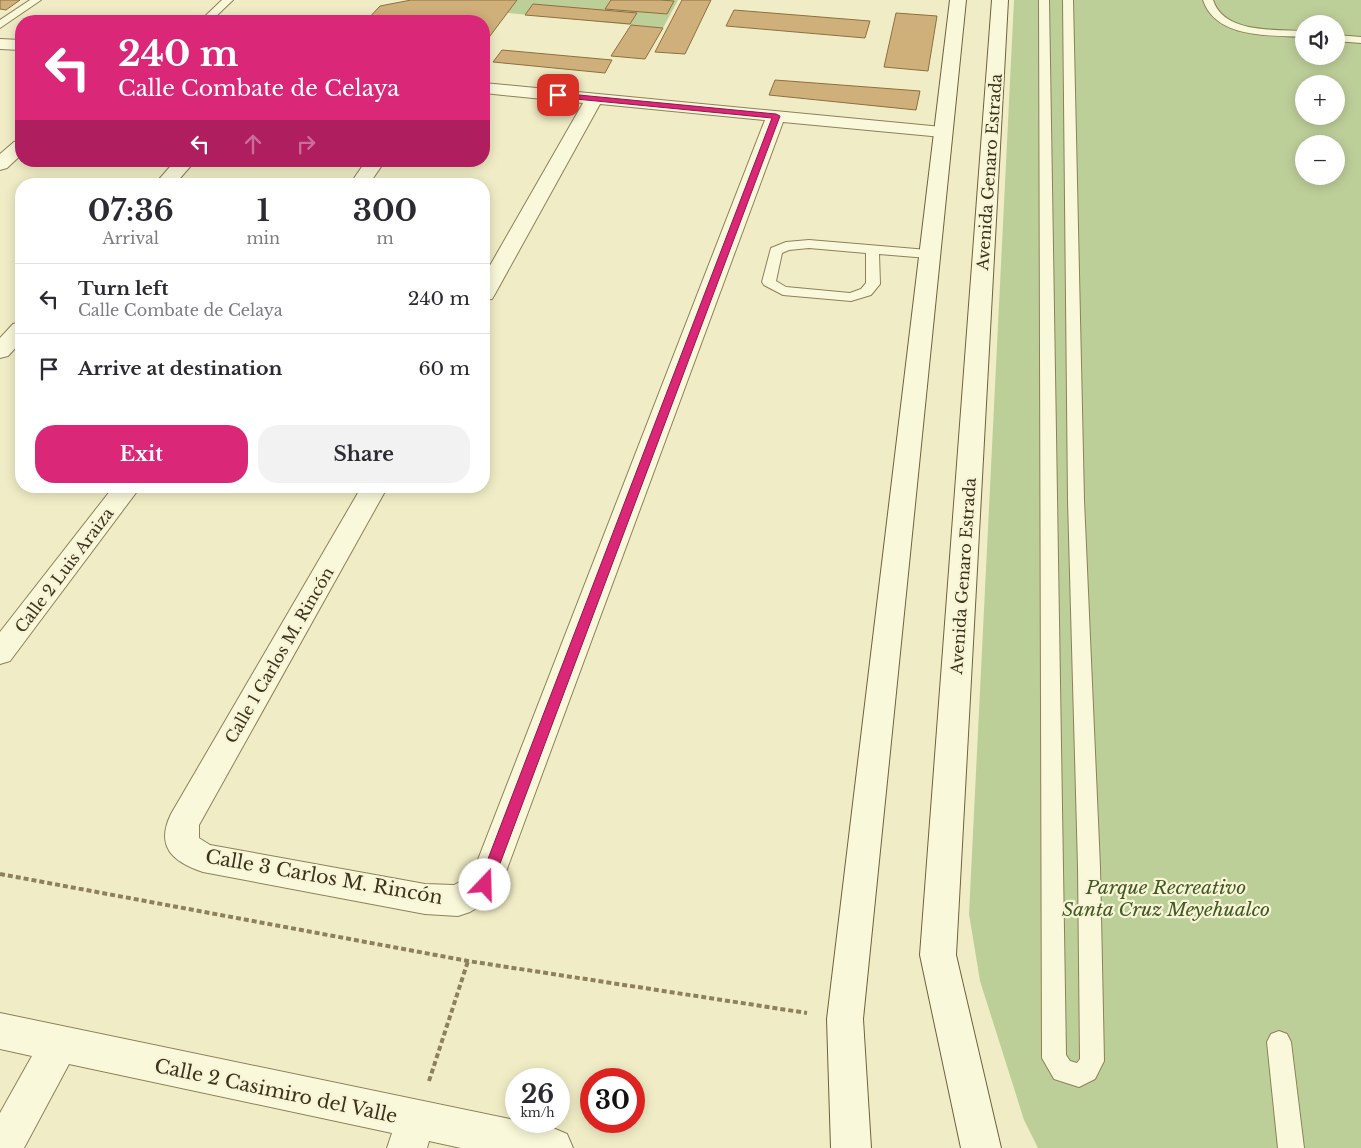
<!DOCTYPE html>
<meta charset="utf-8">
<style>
:root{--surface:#fff;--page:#f2f2f3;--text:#2b2b33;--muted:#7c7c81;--line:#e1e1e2;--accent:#db2777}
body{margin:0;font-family:"Libre Baskerville",serif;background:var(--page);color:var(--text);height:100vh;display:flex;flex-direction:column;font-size:19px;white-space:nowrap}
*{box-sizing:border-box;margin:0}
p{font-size:16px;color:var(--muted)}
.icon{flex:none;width:28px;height:28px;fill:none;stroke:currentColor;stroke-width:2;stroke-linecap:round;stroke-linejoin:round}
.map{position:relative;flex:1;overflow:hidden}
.details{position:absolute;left:15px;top:178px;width:475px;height:315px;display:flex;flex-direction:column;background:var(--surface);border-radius:20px;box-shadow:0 2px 12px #0003}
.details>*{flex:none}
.top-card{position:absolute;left:15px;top:15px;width:475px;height:152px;border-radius:20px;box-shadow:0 2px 12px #0003;background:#db2777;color:#fff;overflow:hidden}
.fabs{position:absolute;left:1295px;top:15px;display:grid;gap:10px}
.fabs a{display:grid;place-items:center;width:50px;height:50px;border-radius:50%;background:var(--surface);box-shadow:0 2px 12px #0003;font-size:25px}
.speed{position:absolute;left:505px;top:1068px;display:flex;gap:10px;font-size:25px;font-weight:700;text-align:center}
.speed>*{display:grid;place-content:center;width:65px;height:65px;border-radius:50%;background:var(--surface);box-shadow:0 2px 12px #0003;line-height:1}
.speed small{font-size:12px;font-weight:400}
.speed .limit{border:8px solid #d22;background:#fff;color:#111}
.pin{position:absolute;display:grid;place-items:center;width:42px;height:42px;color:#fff;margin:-21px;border-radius:10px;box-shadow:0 2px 8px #0006}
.me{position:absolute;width:55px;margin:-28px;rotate:21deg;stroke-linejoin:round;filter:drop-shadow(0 0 4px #0008)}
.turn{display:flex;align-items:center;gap:18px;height:105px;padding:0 20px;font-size:22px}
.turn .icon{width:65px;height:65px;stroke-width:2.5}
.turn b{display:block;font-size:35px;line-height:42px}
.lanes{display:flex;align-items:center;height:48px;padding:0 20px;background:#0003;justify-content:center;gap:25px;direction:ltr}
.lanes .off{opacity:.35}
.eta{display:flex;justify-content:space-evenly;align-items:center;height:85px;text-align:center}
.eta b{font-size:30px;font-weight:700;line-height:35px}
.action{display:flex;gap:10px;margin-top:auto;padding:10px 20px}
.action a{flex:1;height:58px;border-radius:20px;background:var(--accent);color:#fff;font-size:20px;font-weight:700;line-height:58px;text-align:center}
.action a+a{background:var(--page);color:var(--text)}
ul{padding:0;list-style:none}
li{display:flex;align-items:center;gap:15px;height:70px;padding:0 20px;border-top:1px solid var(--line)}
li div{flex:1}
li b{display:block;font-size:19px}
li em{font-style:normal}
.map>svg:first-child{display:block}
</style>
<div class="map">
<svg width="1361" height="1148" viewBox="0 0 1361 1148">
<rect width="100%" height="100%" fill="#f0edc6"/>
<path fill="#bdcf99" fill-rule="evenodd" d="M 517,0 L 678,0 L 663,28 L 507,13 Z
M 1014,0 L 1361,0 L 1361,1148 L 1038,1148 L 1024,1120 L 980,981 L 969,914 ZM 1304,24 L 1336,24 L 1336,56 L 1304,56 ZM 1304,84 L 1336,84 L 1336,116 L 1304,116 ZM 1304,144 L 1336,144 L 1336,176 L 1304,176 Z"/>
<path fill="#d0b07a" stroke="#8d6f3f" d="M 0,0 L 20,0 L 6,10 L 0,9 Z
M 411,0 L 517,0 L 484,44 L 484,21 L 366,21 L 380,6 Z
M 611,0 L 660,0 L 674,1 L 667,14 L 605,9 Z
M 682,0 L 711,0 L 685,54 L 655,52 Z
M 533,4 L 637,13 L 630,24 L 525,15 Z
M 734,10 L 870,21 L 865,38 L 726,26 Z
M 896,13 L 937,16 L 928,71 L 884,67 Z
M 631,25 L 663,28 L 645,59 L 611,56 Z
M 502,50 L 612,60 L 605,73 L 493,62 Z
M 775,80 L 920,91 L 916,110 L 769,95 Z"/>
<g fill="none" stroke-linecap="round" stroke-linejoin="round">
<defs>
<path id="lane" d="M 30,0 L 41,0 L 0,28 L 0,20 Z
M 222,0 L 233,0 L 211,21 L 200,21 Z
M 1039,0 L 1049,0 L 1066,1055 L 1070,1061 L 1077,1063 L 1080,1059 L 1078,867 L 1068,500 L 1063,0 L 1073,0 L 1084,500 L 1100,867 L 1104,1061 L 1095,1079 L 1079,1087 L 1054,1079 L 1042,1058 Z
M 1203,0 L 1213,0 C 1224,34 1275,29 1304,31 L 1304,37 C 1270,35 1216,39 1203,0 Z
M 1336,35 L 1361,37 L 1361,43 L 1336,41 Z
M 809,240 L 928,250 L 935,254 L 928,258 L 879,254 L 880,284 L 871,295 L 851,301 L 783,295 L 764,285 L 762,282 L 771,248 L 786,242 ZM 809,248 L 866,253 L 866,283 L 861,289 L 850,293 L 786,287 L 776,281 L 782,253 L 789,250 Z
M 1279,1031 L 1287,1034 L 1291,1042 L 1304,1148 L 1278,1148 L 1267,1042 L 1271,1034 Z"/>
<path id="street" d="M 0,39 L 21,40 L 21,50 L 0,49 Z
M 484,83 L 942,127 L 948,128 L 951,132 L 948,136 L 942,137 L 783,122 L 497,896 L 470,912 L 458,916 L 425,914 L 203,872 C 173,862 155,847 171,814 L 362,486 L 388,486 L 199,825 L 199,838 L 210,845 L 425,884 L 454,885 L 472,875 L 765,120 L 600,104 L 495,294 L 492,299 L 484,300 L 484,276 L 583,103 L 484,93 Z
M 21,140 L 21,155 L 7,168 L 0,170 L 0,154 L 14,142 Z
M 175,161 L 195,161 L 175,184 L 155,184 Z
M 366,161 L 385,161 L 369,184 L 350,184 Z
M 21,322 L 21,342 L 8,356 L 0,358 L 0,338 L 13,324 Z
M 114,486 L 141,486 L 10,661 L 0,664 L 0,632 Z
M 0,1013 L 553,1128 L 567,1134 L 573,1148 L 461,1148 L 429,1141 L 427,1148 L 387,1148 L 392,1133 L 69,1064 L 24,1148 L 0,1148 L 0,1113 L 32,1056 L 0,1049 Z"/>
<path id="secondary" d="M 950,0 L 966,0 L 863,1019 L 871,1148 L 831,1148 L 827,1019 Z
M 992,0 L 1008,0 L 956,955 L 1001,1148 L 961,1148 L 920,955 Z"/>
</defs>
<use href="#lane" stroke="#8d805a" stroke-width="2"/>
<use href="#street" stroke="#8d805a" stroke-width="2"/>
<use href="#secondary" stroke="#6f613d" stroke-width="2"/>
<path stroke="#8d805a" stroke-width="4" stroke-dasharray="5 3" stroke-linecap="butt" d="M 0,874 L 468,961 L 807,1013
M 429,1081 L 468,961"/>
<use href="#lane" fill="#faf8da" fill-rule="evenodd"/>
<use href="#street" fill="#faf8da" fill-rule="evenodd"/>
<use href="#secondary" fill="#faf8da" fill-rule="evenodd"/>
</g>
<path fill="#db2777" stroke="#8e194d" d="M 558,93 L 776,114 L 780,116 L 492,885 L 490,889 L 485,891 L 480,889 L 478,885 L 772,118 L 555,97 L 554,95 Z"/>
<g text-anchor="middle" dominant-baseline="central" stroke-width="4.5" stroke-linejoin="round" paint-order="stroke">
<g font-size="16" fill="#3c331f" stroke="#f7f5d6">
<text transform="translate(989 172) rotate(-86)">Avenida Genaro Estrada</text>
<text transform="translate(64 570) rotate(-53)">Calle 2 Luis Araiza</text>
<text transform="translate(963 576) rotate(-86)">Avenida Genaro Estrada</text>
<text transform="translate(279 655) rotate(-60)">Calle 1 Carlos M. Rincón</text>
</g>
<g font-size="19" fill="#3c331f" stroke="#f7f5d6">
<text transform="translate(324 877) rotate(10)">Calle 3 Carlos M. Rincón</text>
<text transform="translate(276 1091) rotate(12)">Calle 2 Casimiro del Valle</text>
</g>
<g font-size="19" font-style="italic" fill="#415924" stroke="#f7f5d6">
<text x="1166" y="887">Parque Recreativo<tspan x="1166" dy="22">Santa Cruz Meyehualco</tspan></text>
</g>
</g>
</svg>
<div class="fabs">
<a><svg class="icon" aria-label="sound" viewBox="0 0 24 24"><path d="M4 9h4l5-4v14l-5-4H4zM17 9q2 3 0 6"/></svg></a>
<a>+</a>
<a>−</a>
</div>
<div class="speed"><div>26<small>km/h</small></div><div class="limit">30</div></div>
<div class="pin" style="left:558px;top:95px;background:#d93025"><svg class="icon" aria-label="arrive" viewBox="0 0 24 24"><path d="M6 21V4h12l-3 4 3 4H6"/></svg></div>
<svg class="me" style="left:485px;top:885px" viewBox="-20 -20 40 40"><circle r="19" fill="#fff"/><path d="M0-13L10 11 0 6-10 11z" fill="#db2777"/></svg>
<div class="top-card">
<div class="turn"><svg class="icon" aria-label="left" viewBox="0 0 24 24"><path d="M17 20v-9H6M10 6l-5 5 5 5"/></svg><div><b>240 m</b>Calle Combate de Celaya</div></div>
<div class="lanes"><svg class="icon" aria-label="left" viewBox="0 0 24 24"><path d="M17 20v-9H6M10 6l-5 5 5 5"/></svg><svg class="icon off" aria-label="ahead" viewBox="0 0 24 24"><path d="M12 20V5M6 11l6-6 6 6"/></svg><svg class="icon off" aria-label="right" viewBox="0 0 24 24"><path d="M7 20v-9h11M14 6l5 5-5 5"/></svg></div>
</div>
<section class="details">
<div class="eta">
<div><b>07:36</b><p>Arrival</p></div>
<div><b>1</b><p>min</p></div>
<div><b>300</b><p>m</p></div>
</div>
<ul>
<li><svg class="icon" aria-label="left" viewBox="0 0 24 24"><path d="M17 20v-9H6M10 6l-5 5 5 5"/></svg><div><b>Turn left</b><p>Calle Combate de Celaya</p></div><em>240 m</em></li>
<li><svg class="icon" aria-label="arrive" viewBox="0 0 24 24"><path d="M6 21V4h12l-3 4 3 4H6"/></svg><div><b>Arrive at destination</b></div><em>60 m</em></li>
</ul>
<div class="action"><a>Exit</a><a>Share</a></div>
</section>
</div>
